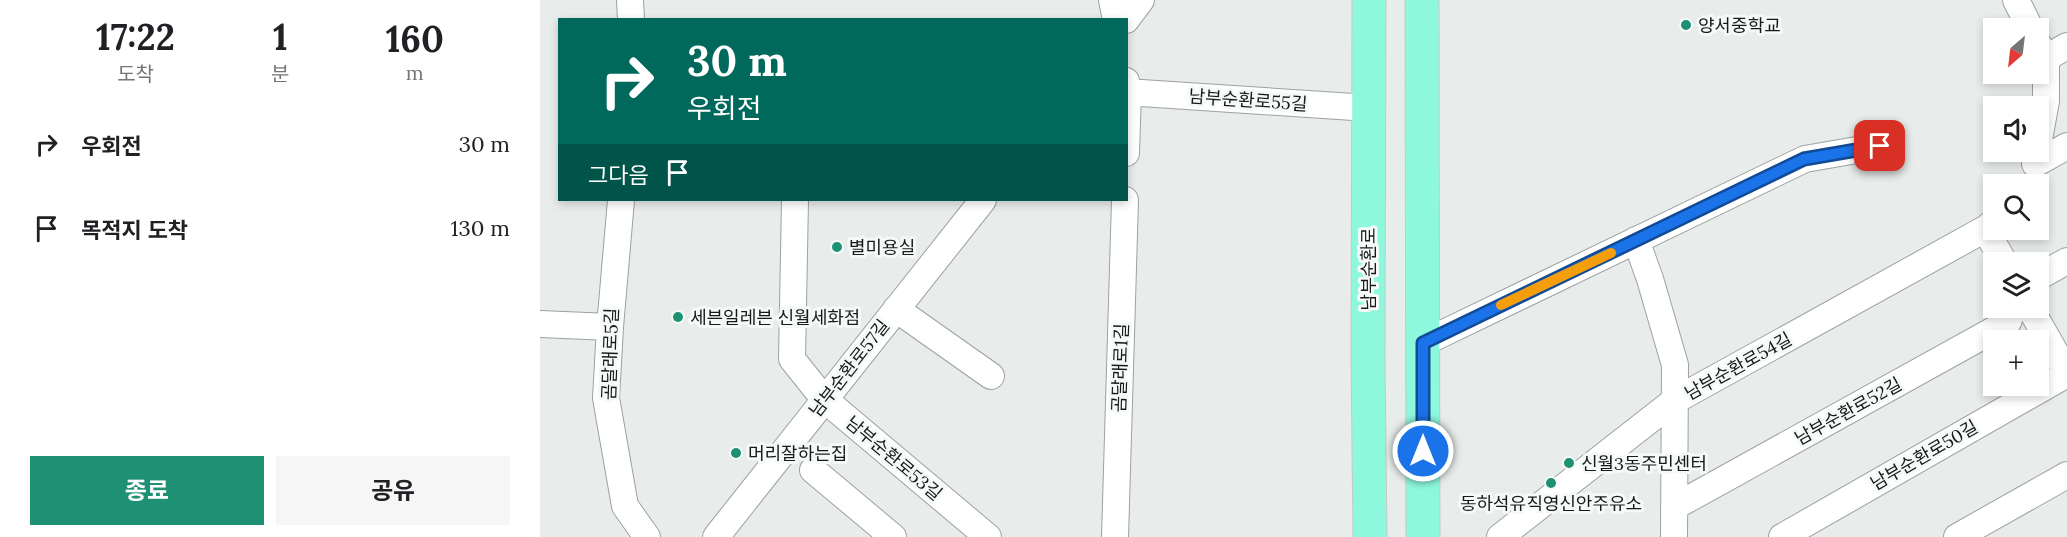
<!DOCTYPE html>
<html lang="ko">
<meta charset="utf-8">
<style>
:root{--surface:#fff;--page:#f6f6f6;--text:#202124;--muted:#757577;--accent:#1e9174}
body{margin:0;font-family:Lora,"Noto Sans KR",serif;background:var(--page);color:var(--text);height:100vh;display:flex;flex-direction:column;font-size:22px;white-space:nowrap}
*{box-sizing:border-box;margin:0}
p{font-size:20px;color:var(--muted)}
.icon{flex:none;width:33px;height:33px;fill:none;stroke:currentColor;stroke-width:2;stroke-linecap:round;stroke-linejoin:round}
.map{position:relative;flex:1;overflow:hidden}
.panel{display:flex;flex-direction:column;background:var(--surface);width:540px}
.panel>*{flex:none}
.hud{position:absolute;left:18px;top:18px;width:570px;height:183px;border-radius:0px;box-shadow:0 3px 9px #0003;background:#00695c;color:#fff;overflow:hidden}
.needle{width:39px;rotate:208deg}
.tools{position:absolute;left:1443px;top:18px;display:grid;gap:12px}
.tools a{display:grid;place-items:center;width:66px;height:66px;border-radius:0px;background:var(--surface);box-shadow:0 3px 9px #0003;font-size:30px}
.pin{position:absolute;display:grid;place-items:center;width:51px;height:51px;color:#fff;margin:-26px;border-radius:12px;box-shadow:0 3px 9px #0006}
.me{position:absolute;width:66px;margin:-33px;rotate:0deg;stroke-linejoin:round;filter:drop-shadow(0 0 4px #0008)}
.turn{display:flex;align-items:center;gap:21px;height:126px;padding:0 30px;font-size:27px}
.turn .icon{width:78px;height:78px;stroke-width:2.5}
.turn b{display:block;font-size:42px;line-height:51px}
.then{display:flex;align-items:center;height:57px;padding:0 30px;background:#0003;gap:12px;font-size:22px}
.eta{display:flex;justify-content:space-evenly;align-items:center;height:102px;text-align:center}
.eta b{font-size:36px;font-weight:700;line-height:42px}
.button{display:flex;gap:12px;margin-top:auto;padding:12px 30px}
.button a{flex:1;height:69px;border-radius:0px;background:var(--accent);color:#fff;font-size:24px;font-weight:700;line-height:69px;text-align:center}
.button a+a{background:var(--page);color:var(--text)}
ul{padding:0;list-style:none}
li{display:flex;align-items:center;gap:18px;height:84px;padding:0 30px}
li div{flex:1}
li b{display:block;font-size:22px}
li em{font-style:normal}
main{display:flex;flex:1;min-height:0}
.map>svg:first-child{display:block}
</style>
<main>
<section class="panel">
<div class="eta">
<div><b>17:22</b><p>도착</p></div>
<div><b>1</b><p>분</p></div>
<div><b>160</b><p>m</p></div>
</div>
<ul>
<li><svg class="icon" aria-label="right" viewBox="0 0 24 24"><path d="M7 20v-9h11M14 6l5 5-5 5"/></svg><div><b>우회전</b></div><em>30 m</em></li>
<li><svg class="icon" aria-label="arrive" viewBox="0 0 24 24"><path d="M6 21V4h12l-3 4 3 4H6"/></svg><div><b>목적지 도착</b></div><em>130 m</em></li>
</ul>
<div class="button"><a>종료</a><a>공유</a></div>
</section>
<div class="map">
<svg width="1527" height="537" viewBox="0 0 1527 537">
<rect width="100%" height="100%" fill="#e8eceb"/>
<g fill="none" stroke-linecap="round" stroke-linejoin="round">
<defs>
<path id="street" d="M 90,0 L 91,20
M 572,0 L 576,20
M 1476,0 L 1490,28
M 586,20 L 601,0
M 1498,44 L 1506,58 L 1506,101 L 1498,145
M 1506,58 L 1527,46
M 586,81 L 588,91 L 586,153
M 586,92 L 829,108
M 1495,164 L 1527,146
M 81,200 L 70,327 L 66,398 L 85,506 L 107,537
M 255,200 L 252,359 L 284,399 L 448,537
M 1445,229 L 1464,262
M 1096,240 L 1110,279 L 1135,365 L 1134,537
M 1498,277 L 1527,261
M 1490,308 L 1527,373
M 356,309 L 451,376
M 0,324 L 70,327
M 883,343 L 1265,159 L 1340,146
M 273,470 L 353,537
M 1134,507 L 1468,322 L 1473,308
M 176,537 L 443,200
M 575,537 L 585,200
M 960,537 L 1134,401 L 1445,229 L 1454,222
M 1242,537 L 1527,374
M 1417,537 L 1527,475"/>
<path id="primary" d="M 829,0 L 828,357 L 830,537
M 882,0 L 883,537"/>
</defs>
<use href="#street" stroke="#9ea1a0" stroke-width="28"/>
<use href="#primary" stroke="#c8c8c8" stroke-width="35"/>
<use href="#street" stroke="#fff" stroke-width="26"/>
<use href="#primary" stroke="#8df8dc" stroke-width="33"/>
</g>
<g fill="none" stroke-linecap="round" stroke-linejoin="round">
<defs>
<path id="route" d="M 883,451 L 883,343 L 1264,159 L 1340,146"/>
</defs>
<use href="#route" stroke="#114b97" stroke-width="15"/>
<use href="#route" stroke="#1a73e8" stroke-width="10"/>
<path stroke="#f59e0b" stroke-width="10" d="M 961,305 L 1071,253"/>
</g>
<g fill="#1e9174" stroke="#f5faf8" stroke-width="2">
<circle cx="1146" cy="25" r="6"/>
<circle cx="297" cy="247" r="6"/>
<circle cx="138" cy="317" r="6"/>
<circle cx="196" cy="453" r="6"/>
<circle cx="1029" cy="463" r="6"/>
<circle cx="1011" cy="483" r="6"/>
</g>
<g text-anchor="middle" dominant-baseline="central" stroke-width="6" stroke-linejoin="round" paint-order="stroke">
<g font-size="18" fill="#181918" stroke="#f5faf8" text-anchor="start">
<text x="1158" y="25">양서중학교</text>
<text x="309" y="247">별미용실</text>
<text x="150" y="317">세븐일레븐 신월세화점</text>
<text x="208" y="453">머리잘하는집</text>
<text x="1041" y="463">신월3동주민센터</text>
<text x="1011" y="503" text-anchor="middle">동하석유직영신안주유소</text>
</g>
<g font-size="18" fill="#181918" stroke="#f5faf8">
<text transform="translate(708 100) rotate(4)">남부순환로55길</text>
<text transform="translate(828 269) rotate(-90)">남부순환로</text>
<text transform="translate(70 354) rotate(-88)">곰달래로5길</text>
<text transform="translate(1198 366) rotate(-29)">남부순환로54길</text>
<text transform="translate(309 368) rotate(-52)">남부순환로57길</text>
<text transform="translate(580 368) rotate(-88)">곰달래로1길</text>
<text transform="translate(1308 411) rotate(-29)">남부순환로52길</text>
<text transform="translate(1384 455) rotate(-30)">남부순환로50길</text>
<text transform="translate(354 458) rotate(40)">남부순환로53길</text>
</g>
</g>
</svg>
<div class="tools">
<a><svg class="needle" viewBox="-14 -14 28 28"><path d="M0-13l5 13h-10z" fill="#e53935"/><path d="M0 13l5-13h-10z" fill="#757577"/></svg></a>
<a><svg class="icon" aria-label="sound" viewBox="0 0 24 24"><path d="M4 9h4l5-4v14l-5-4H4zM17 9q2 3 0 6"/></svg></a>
<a><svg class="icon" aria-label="search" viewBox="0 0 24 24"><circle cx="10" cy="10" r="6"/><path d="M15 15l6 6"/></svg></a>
<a><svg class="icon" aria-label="layers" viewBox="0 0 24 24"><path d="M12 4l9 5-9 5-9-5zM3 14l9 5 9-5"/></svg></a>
<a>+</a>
</div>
<div class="pin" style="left:1340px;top:146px;background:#d93025"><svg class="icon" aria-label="arrive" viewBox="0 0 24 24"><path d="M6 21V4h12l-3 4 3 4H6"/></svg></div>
<svg class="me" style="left:883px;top:451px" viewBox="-20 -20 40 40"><circle r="17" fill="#1a73e8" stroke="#fff" stroke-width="3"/><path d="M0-11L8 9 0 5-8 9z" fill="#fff"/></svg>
<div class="hud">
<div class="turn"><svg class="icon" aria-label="right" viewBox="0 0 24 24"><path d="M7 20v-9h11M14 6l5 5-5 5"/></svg><div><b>30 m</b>우회전</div></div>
<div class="then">그다음<svg class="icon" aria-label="arrive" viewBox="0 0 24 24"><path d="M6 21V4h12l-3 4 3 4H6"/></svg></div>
</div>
</div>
</main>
